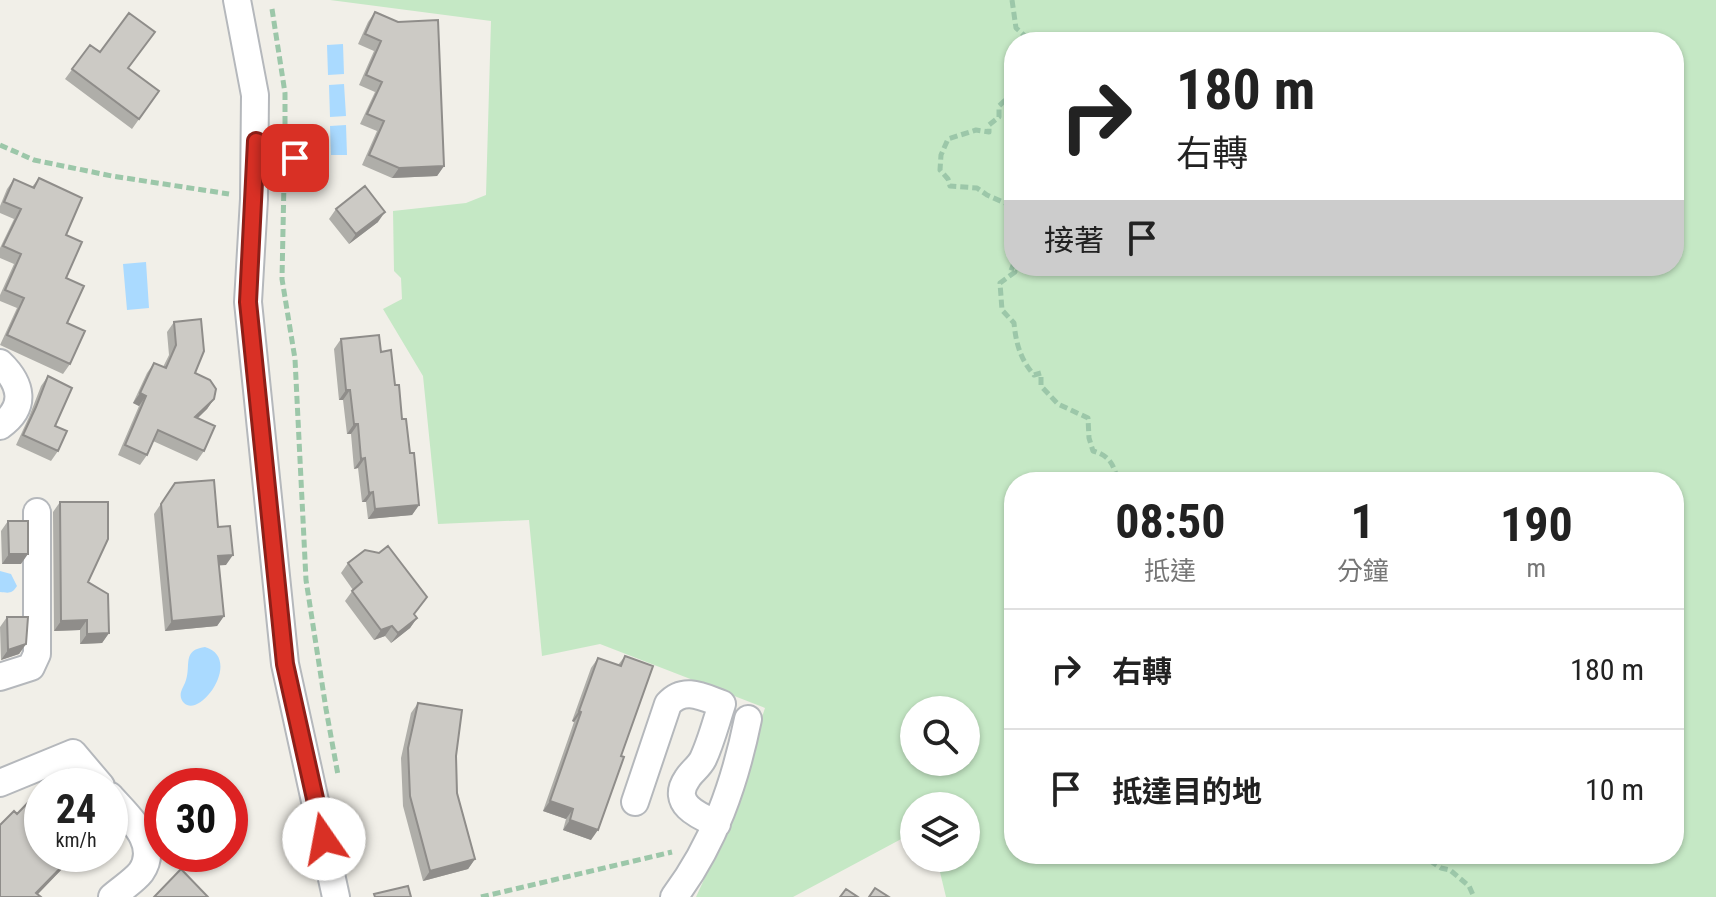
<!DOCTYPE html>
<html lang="zh-TW">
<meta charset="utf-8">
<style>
:root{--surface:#fff;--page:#f6f6f6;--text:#222;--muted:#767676;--line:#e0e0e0}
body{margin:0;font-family:"Roboto Condensed","Noto Sans TC",sans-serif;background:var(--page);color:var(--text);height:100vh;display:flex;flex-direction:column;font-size:30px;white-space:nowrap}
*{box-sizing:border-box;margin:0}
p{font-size:26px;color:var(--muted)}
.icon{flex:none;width:44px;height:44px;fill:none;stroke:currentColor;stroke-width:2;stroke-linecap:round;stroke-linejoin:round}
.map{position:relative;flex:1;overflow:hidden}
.drawer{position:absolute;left:1004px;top:472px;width:680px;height:392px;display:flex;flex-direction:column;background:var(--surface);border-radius:32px;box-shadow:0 2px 6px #0004}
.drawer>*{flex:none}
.banner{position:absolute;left:1004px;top:32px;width:680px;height:244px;border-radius:32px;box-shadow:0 2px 6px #0004;background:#fff;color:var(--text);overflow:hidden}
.tools{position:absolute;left:900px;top:696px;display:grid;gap:16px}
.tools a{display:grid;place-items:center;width:80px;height:80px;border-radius:50%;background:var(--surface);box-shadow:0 2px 6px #0004;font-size:40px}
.speed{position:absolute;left:24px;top:768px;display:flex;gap:16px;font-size:40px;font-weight:700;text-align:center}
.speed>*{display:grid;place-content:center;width:104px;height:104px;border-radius:50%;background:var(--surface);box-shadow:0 2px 6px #0004;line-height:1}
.speed small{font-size:20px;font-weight:400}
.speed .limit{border:12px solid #d22;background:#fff;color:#111}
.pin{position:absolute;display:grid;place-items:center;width:68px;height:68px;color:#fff;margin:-34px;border-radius:16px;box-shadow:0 4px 12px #0006}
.me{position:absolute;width:88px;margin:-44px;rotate:348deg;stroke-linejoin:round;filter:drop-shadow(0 0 6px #0008)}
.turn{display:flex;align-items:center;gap:28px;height:168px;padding:0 40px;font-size:36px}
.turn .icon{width:104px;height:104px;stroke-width:2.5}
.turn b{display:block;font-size:56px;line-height:68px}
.then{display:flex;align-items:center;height:76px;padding:0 40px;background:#0003;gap:16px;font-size:30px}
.eta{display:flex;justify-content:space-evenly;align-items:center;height:136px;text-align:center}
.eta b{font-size:48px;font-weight:700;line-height:56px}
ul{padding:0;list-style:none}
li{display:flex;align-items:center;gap:24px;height:120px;padding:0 40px;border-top:2px solid var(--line)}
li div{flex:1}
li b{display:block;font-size:30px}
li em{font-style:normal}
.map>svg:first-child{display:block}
</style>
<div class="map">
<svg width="1716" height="897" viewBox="0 0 1716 897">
<rect width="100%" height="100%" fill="#f1efe8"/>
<path fill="#c5e8c5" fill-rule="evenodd" d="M 330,0 L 1716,0 L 1716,897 L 946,897 L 939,868 L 929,858 L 966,858 L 966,806 L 914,806 L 914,844 L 905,837 L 793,897 L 696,897 L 718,849 L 765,708 L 600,644 L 542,656 L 529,520 L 438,524 L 423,376 L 383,309 L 402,299 L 401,278 L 394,271 L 393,211 L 466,203 L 486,195 L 491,21 ZM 1014,42 L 1674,42 L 1674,266 L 1014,266 ZM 1014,482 L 1674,482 L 1674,854 L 1014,854 ZM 914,710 L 966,710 L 966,762 L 914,762 Z"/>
<path fill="#aadaff" d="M 343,44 L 344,74 L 328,75 L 327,45 Z
M 344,84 L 346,116 L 330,117 L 329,85 Z
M 346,125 L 347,155 L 331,155 L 330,126 Z
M 146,262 L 149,308 L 127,310 L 123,264 Z
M 0,571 L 11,574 L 17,586 C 12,594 9,593 0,592 Z
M 205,647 C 243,658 201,719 184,703 C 181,700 180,696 181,692 C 182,688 185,684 186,680 C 191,665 182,650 205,647 Z"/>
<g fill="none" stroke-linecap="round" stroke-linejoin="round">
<defs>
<path id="minor" d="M 237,0 L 255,95 L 254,199 L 248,302 L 285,664 L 336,897
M 256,141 L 295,158
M 0,363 C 22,384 27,407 0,426
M 0,677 L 31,667 L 37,654 L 37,512
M 0,783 L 73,753 L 101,786
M 110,796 C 127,816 161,843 141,872 C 134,881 121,889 112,897
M 635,802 L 668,704 C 684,686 703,697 722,704 C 716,722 711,742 703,759 C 699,767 691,772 687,779 C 670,804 699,816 717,824
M 674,897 C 714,844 735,783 748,719"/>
</defs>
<use href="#minor" stroke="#b5b8bc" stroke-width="30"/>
<path stroke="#9cc7a9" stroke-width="5" stroke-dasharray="8 4" stroke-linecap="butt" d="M 1012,0 L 1016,28 L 1025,36 L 1022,42
M 272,9 L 285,93 L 285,127
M 1014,92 L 999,106 L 999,117 L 989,125 L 989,132 L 976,130 L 948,139 L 941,155 L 940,170 L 948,179 L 950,186 L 977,188 L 987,195 L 1014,207 L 1014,216 L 1008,229 L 1014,245
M 0,145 L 34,160 L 112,176 L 229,194
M 284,181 L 282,279 L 295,359 L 306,580 L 326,709 L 338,775
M 1014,263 L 1011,271 L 1015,272 L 1000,283 L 1002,310 L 1014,323 C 1016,343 1020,359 1034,375 L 1041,373 L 1041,386 L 1058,404 L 1088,418 L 1089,438 L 1093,451 C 1111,456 1114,466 1118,482
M 1420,854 L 1441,868 L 1450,870 L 1469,886 L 1474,897
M 481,897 L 672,852"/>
<use href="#minor" stroke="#fff" stroke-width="26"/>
</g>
<path fill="#afaea9" d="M 375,12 L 444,166 L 437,176 L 392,178 L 362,165 L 377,131 L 360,124 L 375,92 L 359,85 L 374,51 L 358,44 L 368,22 Z
M 90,45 L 129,69 L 159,91 L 132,129 L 65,79 Z
M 39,178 L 66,235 L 67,323 L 70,364 L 63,374 L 0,345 L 17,308 L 0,301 L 0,295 L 14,264 L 0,258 L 0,248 L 14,219 L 0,213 L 0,206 L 7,189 L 14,179 L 32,187 Z
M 336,209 L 378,222 L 349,244 L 329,219 Z
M 174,322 L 195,373 L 214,399 L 207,409 L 198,418 L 204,451 L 197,461 L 153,441 L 147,455 L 140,465 L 118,455 L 139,406 L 133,403 L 147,373 L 154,363 L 163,367 L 169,355 L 167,332 Z
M 341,339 L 381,352 L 395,385 L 410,453 L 419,505 L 412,515 L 368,519 L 366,502 L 362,502 L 358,468 L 354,469 L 351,434 L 347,434 L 343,400 L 339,400 L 334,349 Z
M 48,376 L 58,451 L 51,461 L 16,445 L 29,417 L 41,386 Z
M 175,483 L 218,527 L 226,565 L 219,565 L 224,616 L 217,626 L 165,631 L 154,514 Z
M 60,502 L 88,582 L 109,633 L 102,643 L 80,644 L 80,630 L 54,631 L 53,512 Z
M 8,521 L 21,564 L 2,564 L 1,531 Z
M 348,563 L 414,614 L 417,618 L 410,628 L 391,643 L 385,636 L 374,640 L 345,601 L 353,590 L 341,573 Z
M 7,617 L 26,644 L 19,654 L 1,660 L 0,627 Z
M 625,656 L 591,840 L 563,830 L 566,819 L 543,811 L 574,722 L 572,721 L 591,668 L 598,658 L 618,665 Z
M 418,703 L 456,756 L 457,793 L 475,859 L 468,869 L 423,881 L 403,806 L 401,758 L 411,713 Z
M 17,814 L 82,854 L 65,871 L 63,868 L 38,894 L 0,897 Z"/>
<path fill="#8f8d8a" d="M 444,166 L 437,176 L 392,178 L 399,168 Z
M 385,212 L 378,222 L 349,244 L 356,234 Z
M 346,390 L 350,390 L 343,400 L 339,400 Z
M 140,393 L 146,396 L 139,406 L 133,403 Z
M 214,399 L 207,409 L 188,427 L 195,417 Z
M 354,424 L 358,424 L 351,434 L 347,434 Z
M 365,458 L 358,468 L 354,469 L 361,459 Z
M 373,492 L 366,502 L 362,502 L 369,493 Z
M 419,505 L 412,515 L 368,519 L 375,509 Z
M 9,554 L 28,554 L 21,564 L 2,564 Z
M 233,555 L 226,565 L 211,566 L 218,556 Z
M 224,616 L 217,626 L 165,631 L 172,621 Z
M 417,618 L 410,628 L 391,643 L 398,633 Z
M 87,620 L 80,630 L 54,631 L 61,621 Z
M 392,626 L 385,636 L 374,640 L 381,630 Z
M 109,633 L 102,643 L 80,644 L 87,634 Z
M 26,644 L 19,654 L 1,660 L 8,650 Z
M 579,711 L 581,712 L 574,722 L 572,721 Z
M 550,801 L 573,809 L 566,819 L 543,811 Z
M 570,820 L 598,830 L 591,840 L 563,830 Z
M 79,854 L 82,854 L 65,871 L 72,861 Z
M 70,858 L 63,868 L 35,897 L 36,893 Z
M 475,859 L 468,869 L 423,881 L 430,871 Z"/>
<path fill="#cccac5" stroke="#8f8d8a" stroke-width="2" d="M 375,12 L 398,22 L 438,20 L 444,166 L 399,168 L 369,155 L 384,121 L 367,114 L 382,82 L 366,75 L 381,41 L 365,34 Z
M 129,13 L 155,32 L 128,68 L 159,91 L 139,119 L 72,69 L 90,45 L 100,52 Z
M 39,178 L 82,198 L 66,235 L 82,242 L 66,278 L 84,286 L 67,323 L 85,331 L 70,364 L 7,335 L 24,298 L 5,290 L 21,254 L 3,246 L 21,209 L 4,202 L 14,179 L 34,188 Z
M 365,186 L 385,212 L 356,234 L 336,209 Z
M 201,319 L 204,351 L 195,373 L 210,380 L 216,389 L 214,399 L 195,417 L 215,426 L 204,451 L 158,430 L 147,455 L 125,445 L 146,396 L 140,393 L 154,363 L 166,368 L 176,345 L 174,322 Z
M 379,335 L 381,352 L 391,350 L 395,385 L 399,385 L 402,419 L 406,419 L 410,453 L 414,453 L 419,505 L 375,509 L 373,492 L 369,493 L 365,458 L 361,459 L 358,424 L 354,424 L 350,390 L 346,390 L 341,339 Z
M 48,376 L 72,388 L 55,426 L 67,431 L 58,451 L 23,435 L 36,407 Z
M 214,480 L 218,527 L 230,526 L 233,555 L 218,556 L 224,616 L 172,621 L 161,504 L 175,483 Z
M 60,502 L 108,502 L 108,539 L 88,582 L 108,594 L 109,633 L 87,634 L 87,620 L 61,621 Z
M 8,521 L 28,521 L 28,554 L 9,554 Z
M 388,546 L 427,597 L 414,614 L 417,618 L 398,633 L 392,626 L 381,630 L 352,591 L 362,582 L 348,563 L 365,550 L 379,553 Z
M 7,617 L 28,617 L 26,644 L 8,650 Z
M 625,656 L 653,666 L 621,756 L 624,757 L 598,830 L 570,820 L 573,809 L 550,801 L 581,712 L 579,711 L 598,658 L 621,666 Z
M 418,703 L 462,710 L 456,756 L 457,793 L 475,859 L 430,871 L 410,796 L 408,748 Z
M 42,788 L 42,854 L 79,854 L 72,861 L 70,858 L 36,893 L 41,897 L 0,897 L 0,825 L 14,811 L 17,814 Z
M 181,869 L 208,897 L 154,897 Z
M 408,886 L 411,897 L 375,897 L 374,894 Z
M 875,888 L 889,897 L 869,897 Z
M 846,889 L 858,897 L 840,897 Z"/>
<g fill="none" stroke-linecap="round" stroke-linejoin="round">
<defs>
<path id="route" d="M 295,158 L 256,141 L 248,302 L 285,664 L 324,839"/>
</defs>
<use href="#route" stroke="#8d1f18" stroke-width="20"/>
<use href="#route" stroke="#d93025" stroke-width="14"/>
</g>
</svg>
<div class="tools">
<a><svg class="icon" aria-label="search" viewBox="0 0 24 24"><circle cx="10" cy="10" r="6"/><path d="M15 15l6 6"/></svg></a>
<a><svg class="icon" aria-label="layers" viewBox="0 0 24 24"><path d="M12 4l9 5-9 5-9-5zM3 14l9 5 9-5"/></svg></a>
</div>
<div class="speed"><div>24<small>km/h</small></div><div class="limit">30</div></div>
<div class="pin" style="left:295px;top:158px;background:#d93025"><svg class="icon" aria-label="arrive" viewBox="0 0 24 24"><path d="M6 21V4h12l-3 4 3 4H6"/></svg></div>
<svg class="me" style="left:324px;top:839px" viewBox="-20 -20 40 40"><circle r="19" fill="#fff"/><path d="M0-13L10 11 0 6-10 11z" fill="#d93025"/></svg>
<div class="banner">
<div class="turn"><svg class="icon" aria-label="right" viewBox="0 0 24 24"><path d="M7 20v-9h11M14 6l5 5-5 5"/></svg><div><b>180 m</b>右轉</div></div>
<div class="then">接著<svg class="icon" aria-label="arrive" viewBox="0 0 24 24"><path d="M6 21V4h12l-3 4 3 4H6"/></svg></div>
</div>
<section class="drawer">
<div class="eta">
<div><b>08:50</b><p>抵達</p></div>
<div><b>1</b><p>分鐘</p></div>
<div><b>190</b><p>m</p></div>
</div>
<ul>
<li><svg class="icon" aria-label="right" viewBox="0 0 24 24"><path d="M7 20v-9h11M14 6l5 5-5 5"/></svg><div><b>右轉</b></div><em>180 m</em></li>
<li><svg class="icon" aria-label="arrive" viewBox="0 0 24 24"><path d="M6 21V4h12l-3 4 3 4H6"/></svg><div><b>抵達目的地</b></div><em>10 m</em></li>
</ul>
</section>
</div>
